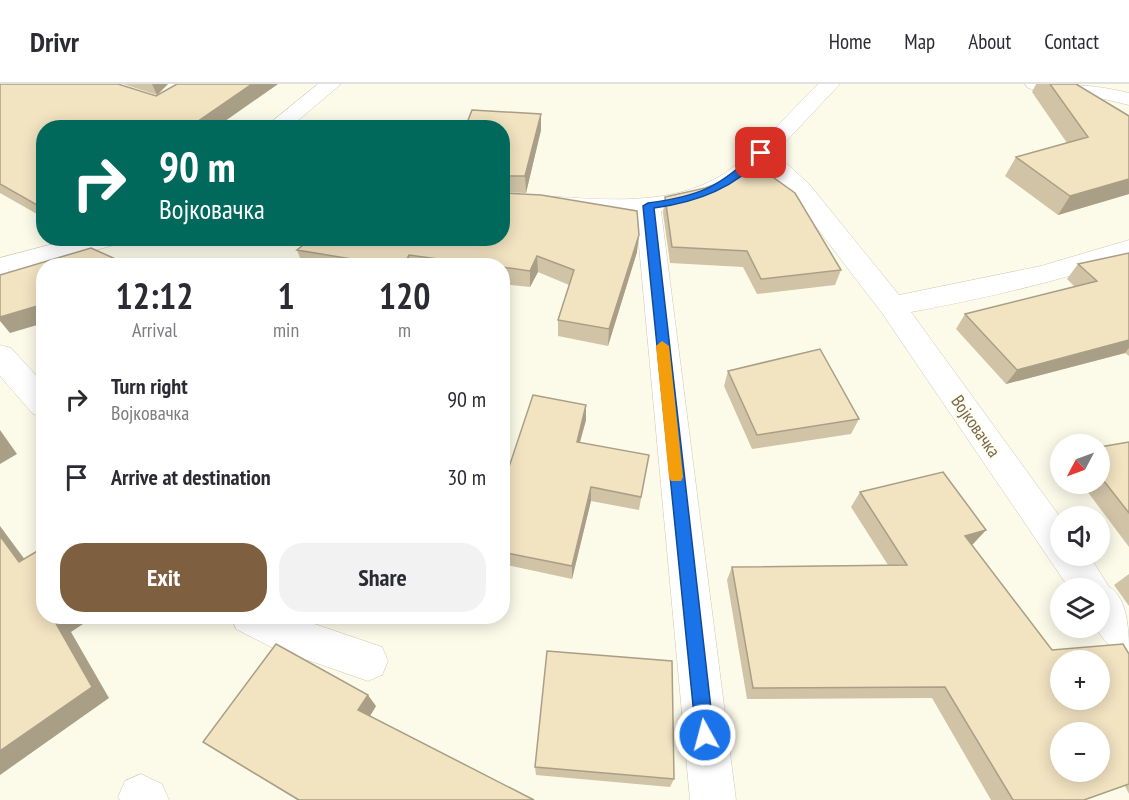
<!DOCTYPE html>
<meta charset="utf-8">
<style>
:root{--surface:#fff;--page:#f2f2f3;--text:#2b2b33;--muted:#7c7c81;--line:#e1e1e2;--accent:#7e5f40}
body{margin:0;font-family:"PT Sans Narrow",sans-serif;background:var(--page);color:var(--text);height:100vh;display:flex;flex-direction:column;font-size:22px;white-space:nowrap}
*{box-sizing:border-box;margin:0}
p{font-size:20px;color:var(--muted)}
.icon{flex:none;width:33px;height:33px;fill:none;stroke:currentColor;stroke-width:2;stroke-linecap:round;stroke-linejoin:round}
.map{position:relative;flex:1;overflow:hidden}
.drawer{position:absolute;left:36px;top:174px;width:474px;height:366px;display:flex;flex-direction:column;background:var(--surface);border-radius:24px;box-shadow:0 3px 15px #0003}
.drawer>*{flex:none}
.banner{position:absolute;left:36px;top:36px;width:474px;height:126px;border-radius:24px;box-shadow:0 3px 15px #0003;background:#00695c;color:#fff;overflow:hidden}
.needle{width:39px;rotate:229deg}
.controls{position:absolute;left:1050px;top:350px;display:grid;gap:12px}
.controls a{display:grid;place-items:center;width:60px;height:60px;border-radius:50%;background:var(--surface);box-shadow:0 3px 15px #0003;font-size:30px}
.pin{position:absolute;display:grid;place-items:center;width:51px;height:51px;color:#fff;margin:-26px;border-radius:12px;box-shadow:0 3px 9px #0006}
.me{position:absolute;width:66px;margin:-33px;rotate:353deg;stroke-linejoin:round;filter:drop-shadow(0 0 4px #0008)}
.turn{display:flex;align-items:center;gap:21px;height:126px;padding:0 24px;font-size:27px}
.turn .icon{width:78px;height:78px;stroke-width:2.5}
.turn b{display:block;font-size:42px;line-height:51px}
.eta{display:flex;justify-content:space-evenly;align-items:center;height:102px;text-align:center}
.eta b{font-size:36px;font-weight:700;line-height:42px}
.action{display:flex;gap:12px;margin-top:auto;padding:12px 24px}
.action a{flex:1;height:69px;border-radius:24px;background:var(--accent);color:#fff;font-size:24px;font-weight:700;line-height:69px;text-align:center}
.action a+a{background:var(--page);color:var(--text)}
ul{padding:0;list-style:none}
li{display:flex;align-items:center;gap:18px;height:78px;padding:0 24px}
li div{flex:1}
li b{display:block;font-size:22px}
li em{font-style:normal}
header{display:flex;align-items:center;gap:36px;box-sizing:border-box;height:84px;padding:0 30px;background:var(--surface);border-bottom:2px solid var(--line)}
header strong{font-size:28px}
nav{display:flex;gap:33px;margin-inline-start:auto;font-size:21px}
.map>svg:first-child{display:block}
</style>
<header>
<strong>Drivr</strong>
<nav><a>Home</a><a>Map</a><a>About</a><a>Contact</a></nav>
</header>
<div class="map">
<svg width="1129" height="716" viewBox="0 0 1129 716">
<rect width="100%" height="100%" fill="#fcfbea"/>
<g fill="none" stroke-linecap="round" stroke-linejoin="round">
<defs>
<path id="street" d="M 318,0 L 341,0 L 289,44 L 264,44 Z
M 818,0 L 840,0 L 775,69 L 809,100 L 899,211 L 1041,182 L 1129,156 L 1129,173 C 1058,198 985,214 911,228 L 1060,433 L 1060,471 L 1089,471 L 1109,503 C 1129,514 1129,551 1129,573 C 1112,566 1105,558 1095,543 L 1100,543 L 1100,504 L 1069,504 L 882,229 L 791,110 L 762,82 C 735,110 698,120 661,127 L 736,716 L 690,716 L 636,129 L 502,124 L 502,110 C 578,111 674,133 737,80 C 766,56 792,26 818,0 Z
M 1025,0 C 1061,0 1094,0 1129,9 L 1129,21 L 1104,15 L 1035,6 L 1028,4 Z
M 76,154 L 122,154 L 118,160 L 0,192 L 0,174 Z
M 0,261 L 11,264 L 44,300 L 44,333 L 33,330 L 0,292 Z
M 231,532 L 291,532 L 382,563 L 388,577 L 382,591 L 368,597 L 273,564 L 236,545 Z
M 141,690 L 162,700 L 169,716 L 120,716 L 118,713 L 125,697 Z"/>
</defs>
<use href="#street" stroke="#cfc7af" stroke-width="1"/>
<use href="#street" fill="#fff" fill-rule="evenodd"/>
</g>
<path fill="#d0c3a6" d="M 0,0 L 156,12 L 177,0 L 278,0 L 215,44 L 44,44 L 44,134 L 0,109 Z
M 123,0 L 168,0 L 157,11 Z
M 1036,0 L 1076,0 L 1129,32 L 1129,110 L 1058,131 L 1005,92 L 1016,73 L 1067,59 L 1032,8 Z
M 502,44 L 541,46 L 526,109 L 502,108 Z
M 665,113 L 841,186 L 835,201 L 757,210 L 743,183 L 670,179 L 663,129 Z
M 297,166 L 637,168 L 608,262 L 558,252 L 558,236 L 569,201 L 538,188 L 530,203 L 502,200 L 502,182 L 303,182 Z
M 1129,169 L 1129,272 L 1125,269 L 1006,300 L 956,245 L 965,230 L 1075,203 L 1067,195 L 1078,180 Z
M 728,287 L 859,335 L 851,350 L 752,365 L 724,302 Z
M 586,321 L 586,336 L 580,358 L 646,385 L 639,426 L 591,417 L 572,495 L 502,480 L 502,404 Z
M 1129,358 L 1129,463 L 1081,399 L 1100,399 L 1100,363 Z
M 860,408 L 986,446 L 972,461 L 1052,566 L 1129,570 L 1129,710 L 1125,702 L 1085,716 L 991,716 L 932,614 L 747,615 L 727,496 L 732,483 L 888,481 L 851,423 Z
M 1129,490 L 1129,522 L 1114,501 Z
M 376,622 L 370,632 L 534,716 L 297,716 L 218,668 L 203,658 Z
M 535,683 L 674,695 L 670,703 L 536,691 Z"/>
<path fill="#a99f87" d="M 152,0 L 168,0 L 157,11 Z
M 252,0 L 278,0 L 215,44 L 188,44 Z
M 541,30 L 541,46 L 526,109 L 525,92 Z
M 1129,95 L 1129,110 L 1058,131 L 1070,112 Z
M 639,151 L 637,168 L 608,262 L 609,245 Z
M 409,171 L 411,182 L 403,182 Z
M 537,172 L 538,188 L 530,203 L 530,187 Z
M 44,220 L 44,239 L 10,249 L 0,237 L 0,233 Z
M 1129,256 L 1129,264 L 1125,269 L 1006,300 L 1017,286 Z
M 586,321 L 586,336 L 576,372 L 577,358 Z
M 0,346 L 17,370 L 0,380 Z
M 591,403 L 591,417 L 572,495 L 572,482 Z
M 0,442 L 37,492 L 19,478 L 0,452 Z
M 986,446 L 973,460 L 953,466 L 965,452 Z
M 59,532 L 95,532 L 71,548 L 109,614 L 0,691 L 0,667 L 54,536 Z
M 368,611 L 376,622 L 367,637 L 358,626 Z"/>
<path fill="#f2e3c1" stroke="#a99f87" stroke-width="1.5" fill-rule="evenodd" d="M 0,0 L 118,0 L 156,12 L 177,0 L 252,0 L 188,44 L 44,44 L 44,125 L 0,100 Z
M 1050,0 L 1076,0 L 1129,32 L 1129,95 L 1070,112 L 1016,73 L 1088,53 Z
M 472,26 L 541,30 L 525,92 L 502,92 L 502,44 L 465,44 Z
M 760,84 L 795,109 L 841,186 L 761,195 L 747,167 L 672,163 L 665,113 L 705,104 Z
M 502,109 L 541,111 L 637,127 L 639,151 L 609,245 L 558,236 L 574,186 L 537,172 L 530,187 L 502,183 L 502,182 L 490,182 L 409,171 L 403,182 L 394,182 L 297,166 L 312,154 L 502,154 Z
M 91,164 L 131,182 L 44,182 L 44,220 L 0,233 L 0,191 Z
M 1129,169 L 1129,256 L 1017,286 L 965,230 L 1097,197 L 1078,180 Z
M 820,265 L 859,335 L 757,351 L 728,287 Z
M 533,311 L 586,321 L 577,358 L 649,371 L 641,413 L 591,403 L 572,482 L 502,468 L 502,404 Z
M 1129,358 L 1129,429 L 1100,392 L 1100,363 Z
M 943,388 L 986,446 L 965,452 L 1052,566 L 1123,560 L 1129,570 L 1129,700 L 1084,716 L 1013,716 L 945,603 L 753,604 L 732,483 L 907,481 L 860,408 ZM 1060,576 L 1100,576 L 1100,615 L 1060,615 ZM 1060,648 L 1100,648 L 1100,687 L 1060,687 Z
M 0,452 L 19,478 L 44,463 L 44,532 L 59,532 L 54,536 L 92,603 L 0,667 Z
M 276,560 L 368,611 L 358,626 L 534,716 L 299,716 L 203,658 Z
M 547,567 L 672,577 L 674,695 L 535,683 Z"/>
<path fill="#1a73e8" stroke="#114b97" stroke-width="1.5" d="M 758,67 L 766,69 C 736,104 698,118 654,124 L 714,651 L 711,657 L 705,660 L 699,657 L 696,651 L 643,122 L 648,119 C 701,112 719,103 758,67 Z"/>
<path fill="#f59e0b" d="M 662,257 L 669,262 L 683,393 L 681,397 L 671,397 L 669,393 L 656,262 Z"/>
<g text-anchor="middle" dominant-baseline="central" stroke-width="4.5" stroke-linejoin="round" paint-order="stroke">
<g font-size="18" fill="#77694d" stroke="#fffdf0">
<text transform="translate(976 342) rotate(55)">Војковачка</text>
</g>
</g>
</svg>
<div class="controls">
<a><svg class="needle" viewBox="-14 -14 28 28"><path d="M0-13l5 13h-10z" fill="#e53935"/><path d="M0 13l5-13h-10z" fill="#7c7c81"/></svg></a>
<a><svg class="icon" aria-label="sound" viewBox="0 0 24 24"><path d="M4 9h4l5-4v14l-5-4H4zM17 9q2 3 0 6"/></svg></a>
<a><svg class="icon" aria-label="layers" viewBox="0 0 24 24"><path d="M12 4l9 5-9 5-9-5zM3 14l9 5 9-5"/></svg></a>
<a>+</a>
<a>−</a>
</div>
<div class="pin" style="left:761px;top:69px;background:#d93025"><svg class="icon" aria-label="arrive" viewBox="0 0 24 24"><path d="M6 21V4h12l-3 4 3 4H6"/></svg></div>
<svg class="me" style="left:705px;top:651px" viewBox="-20 -20 40 40"><circle r="17" fill="#1a73e8" stroke="#fff" stroke-width="3"/><path d="M0-11L8 9 0 5-8 9z" fill="#fff"/></svg>
<div class="banner">
<div class="turn"><svg class="icon" aria-label="right" viewBox="0 0 24 24"><path d="M7 20v-9h11M14 6l5 5-5 5"/></svg><div><b>90 m</b>Војковачка</div></div>
</div>
<section class="drawer">
<div class="eta">
<div><b>12:12</b><p>Arrival</p></div>
<div><b>1</b><p>min</p></div>
<div><b>120</b><p>m</p></div>
</div>
<ul>
<li><svg class="icon" aria-label="right" viewBox="0 0 24 24"><path d="M7 20v-9h11M14 6l5 5-5 5"/></svg><div><b>Turn right</b><p>Војковачка</p></div><em>90 m</em></li>
<li><svg class="icon" aria-label="arrive" viewBox="0 0 24 24"><path d="M6 21V4h12l-3 4 3 4H6"/></svg><div><b>Arrive at destination</b></div><em>30 m</em></li>
</ul>
<div class="action"><a>Exit</a><a>Share</a></div>
</section>
</div>
